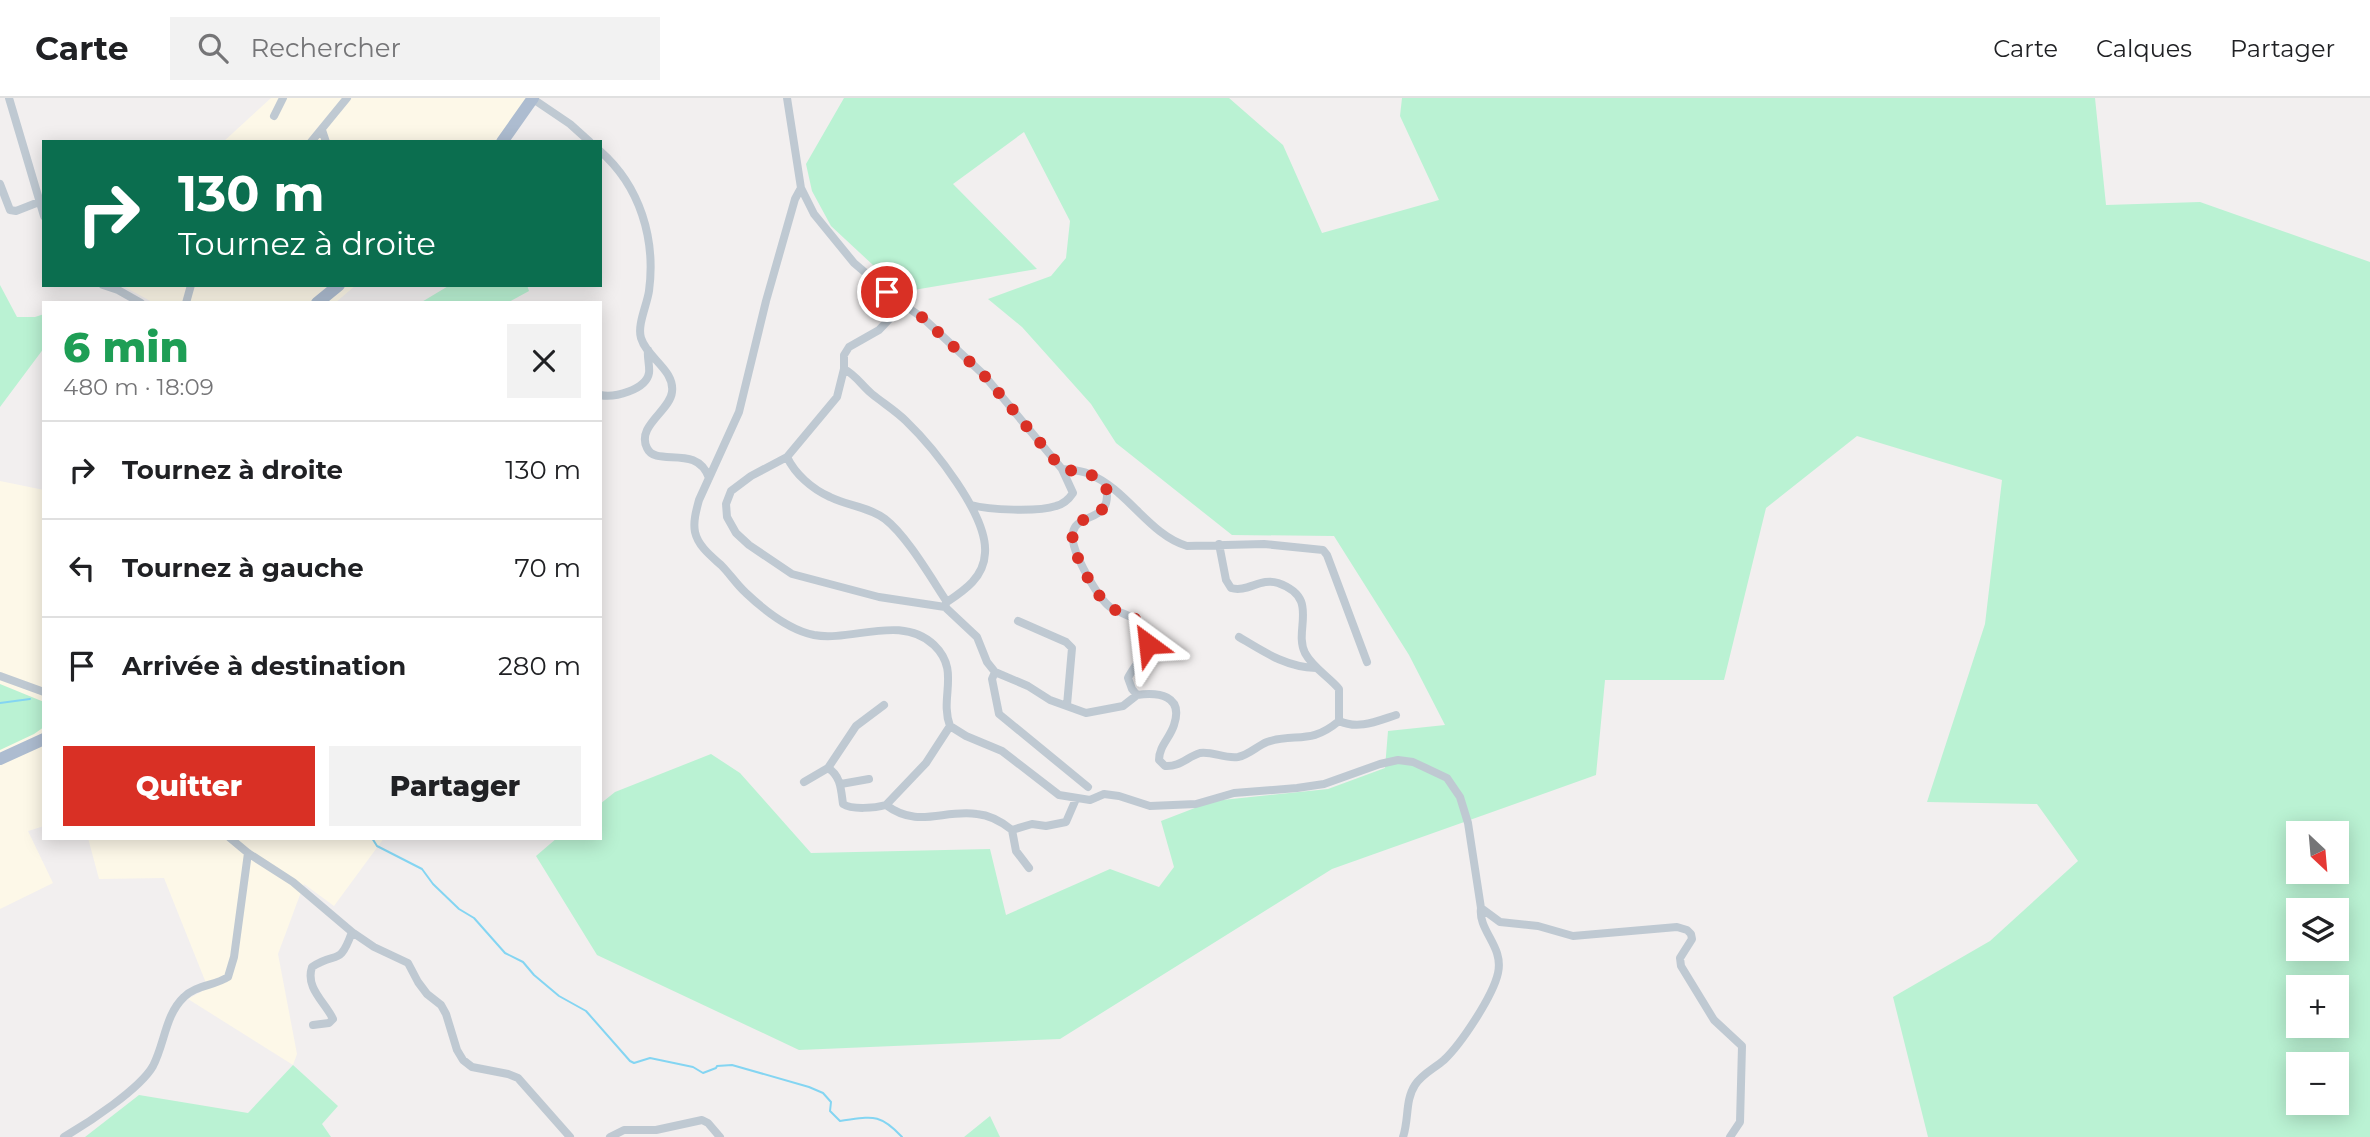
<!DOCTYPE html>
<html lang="fr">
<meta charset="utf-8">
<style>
:root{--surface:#fff;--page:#f2f2f2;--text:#202124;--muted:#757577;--line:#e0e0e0;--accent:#d93025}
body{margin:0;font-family:Montserrat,sans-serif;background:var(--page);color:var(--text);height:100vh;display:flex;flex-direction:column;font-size:26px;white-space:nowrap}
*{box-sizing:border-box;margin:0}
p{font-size:23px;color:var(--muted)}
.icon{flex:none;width:38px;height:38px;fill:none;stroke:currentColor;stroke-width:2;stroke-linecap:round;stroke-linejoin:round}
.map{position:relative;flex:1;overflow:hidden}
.panel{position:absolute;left:42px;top:203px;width:560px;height:539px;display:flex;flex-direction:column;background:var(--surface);border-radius:0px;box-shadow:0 4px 18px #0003}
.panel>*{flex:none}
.banner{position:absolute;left:42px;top:42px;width:560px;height:147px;border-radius:0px;box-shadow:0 4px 18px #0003;background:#0b6e4f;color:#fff;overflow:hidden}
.needle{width:46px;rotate:154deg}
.controls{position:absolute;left:2286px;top:723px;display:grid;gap:14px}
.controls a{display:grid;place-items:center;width:63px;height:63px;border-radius:0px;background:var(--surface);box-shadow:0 4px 18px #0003;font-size:35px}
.pin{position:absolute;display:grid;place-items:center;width:60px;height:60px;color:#fff;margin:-30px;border:4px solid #fff;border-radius:50%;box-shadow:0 2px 7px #0007}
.me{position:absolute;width:77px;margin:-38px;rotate:330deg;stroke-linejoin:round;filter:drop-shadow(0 0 5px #0008)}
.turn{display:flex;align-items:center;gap:24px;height:147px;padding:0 21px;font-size:32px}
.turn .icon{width:91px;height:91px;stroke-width:2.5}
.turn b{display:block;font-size:49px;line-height:60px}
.round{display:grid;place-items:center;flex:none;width:74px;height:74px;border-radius:0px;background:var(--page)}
.headline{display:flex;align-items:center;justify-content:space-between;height:119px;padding:0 21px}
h1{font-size:42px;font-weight:800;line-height:52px;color:#1e9e55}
.action{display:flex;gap:14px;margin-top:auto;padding:14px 21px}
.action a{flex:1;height:80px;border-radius:0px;background:var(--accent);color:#fff;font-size:28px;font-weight:800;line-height:80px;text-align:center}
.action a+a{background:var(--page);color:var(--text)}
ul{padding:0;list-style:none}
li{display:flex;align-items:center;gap:21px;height:98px;padding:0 21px;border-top:2px solid var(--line)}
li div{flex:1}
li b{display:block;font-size:26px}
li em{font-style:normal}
header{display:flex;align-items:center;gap:42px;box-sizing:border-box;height:98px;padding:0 35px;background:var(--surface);border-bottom:2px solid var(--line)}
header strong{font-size:33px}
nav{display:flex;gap:38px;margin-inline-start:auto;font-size:24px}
.search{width:490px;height:63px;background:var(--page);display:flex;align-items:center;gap:18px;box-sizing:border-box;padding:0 24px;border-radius:0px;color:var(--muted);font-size:26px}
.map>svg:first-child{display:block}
</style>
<header>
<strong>Carte</strong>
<div class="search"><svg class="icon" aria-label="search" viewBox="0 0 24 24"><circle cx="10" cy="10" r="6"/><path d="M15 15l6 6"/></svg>Rechercher</div>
<nav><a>Carte</a><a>Calques</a><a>Partager</a></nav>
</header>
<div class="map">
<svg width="2370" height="1039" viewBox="0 0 2370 1039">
<rect width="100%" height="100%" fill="#f2efef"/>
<path fill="#fdf8e8" d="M 271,0 L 540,0 L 509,44 L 223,44 Z
M 121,187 L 356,187 L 335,205 L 154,205 Z
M 0,383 L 44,392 L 44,728 L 28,733 L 53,785 L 0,811 Z
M 88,740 L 384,740 L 334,808 L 304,786 L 278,856 L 297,956 L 293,967 L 188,901 L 208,890 L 164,780 L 99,781 Z"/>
<path fill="#baf2d3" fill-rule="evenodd" d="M 844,0 L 1229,0 L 1283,47 L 1322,135 L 1439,102 L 1400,18 L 1402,0 L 2095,0 L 2106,107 L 2200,104 L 2370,164 L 2370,1039 L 1928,1039 L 1893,899 L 1990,843 L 2078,763 L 2037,706 L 1927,704 L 1985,526 L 2002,382 L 1857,338 L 1766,410 L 1724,582 L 1605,582 L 1596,677 L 1332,771 L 1060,941 L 799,952 L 597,857 L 536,758 L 557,740 L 600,740 L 600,706 L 615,694 L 711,656 L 740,675 L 811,755 L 990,751 L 1006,817 L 1110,771 L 1159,789 L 1174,769 L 1161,723 L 1213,703 L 1328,691 L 1385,670 L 1388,633 L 1445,627 L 1409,557 L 1334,438 L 1232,437 L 1116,345 L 1091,306 L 1022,229 L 988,201 L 1051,178 L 1066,160 L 1070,123 L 1024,34 L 953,86 L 1037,171 L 902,194 L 831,128 L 812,93 L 806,66 ZM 2298,735 L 2336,735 L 2336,774 L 2298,774 ZM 2298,812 L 2336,812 L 2336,850 L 2298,850 ZM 2298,889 L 2336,889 L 2336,928 L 2298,928 ZM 2298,966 L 2336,966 L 2336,1004 L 2298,1004 Z
M 0,187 L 17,219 L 35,219 L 44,216 L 44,250 L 0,309 Z
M 450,187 L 527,187 L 529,193 L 507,205 L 420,205 Z
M 0,586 L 44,604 L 44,629 L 34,636 L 0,652 Z
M 293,967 L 338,1008 L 322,1026 L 331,1039 L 85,1039 L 139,997 L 248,1015 Z
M 990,1018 L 1000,1039 L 964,1039 Z"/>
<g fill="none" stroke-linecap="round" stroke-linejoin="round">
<path stroke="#84d5f2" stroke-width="2" d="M 0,605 L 30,601
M 372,740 L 377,748 L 422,771 L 433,786 L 459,811 L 474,820 L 505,855 L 523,864 L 534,877 L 559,898 L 586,913 L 630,963 L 634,965 L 650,960 L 693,969 L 703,975 L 716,970 L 717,968 L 732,967 L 809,989 L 823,995 L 831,1004 L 830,1013 L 840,1023 C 871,1019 879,1014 902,1039"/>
<path stroke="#bfc9d2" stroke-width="8" d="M 9,0 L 44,118
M 787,0 L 801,90 L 814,116 L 854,165 L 901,205 L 923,220 L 983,276 L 1062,371 C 1070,372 1081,372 1089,376 C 1127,391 1149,437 1187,448 L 1264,446 L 1323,452 L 1327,457 L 1367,564
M 533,1 L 570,26 L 590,44
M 274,18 L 283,0
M 322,32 L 326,44
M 311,44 L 347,0
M 600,53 C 640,88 656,141 649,193 C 647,207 637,227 641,240 C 647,260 675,272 672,294 C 670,313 636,328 647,350 C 656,370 697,345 709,380
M 0,86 L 10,112 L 16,113 L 39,104
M 801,90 L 795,101 L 766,203 L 739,314 L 699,402 C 696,413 693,424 695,434 C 698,448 711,458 721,467 C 730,476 737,487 746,495 C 764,512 790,532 814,537 C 852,544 901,516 934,547 C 961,573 939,599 950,628 L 966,638 L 1002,653 L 1059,697 L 1090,702 L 1104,696 L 1119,698 L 1150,708 L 1196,706 L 1234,695 L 1297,690 L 1324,686 L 1380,666 L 1398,662 L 1413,664 L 1447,680 L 1460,699 L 1468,725 L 1481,810 L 1500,824 L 1538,828 L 1573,838 L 1677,829 L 1687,832 L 1691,836 L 1692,841 L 1680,860 L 1681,868 L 1714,922 L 1742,948 L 1740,1024 L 1730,1039
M 103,187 L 118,192 L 141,205
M 186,205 L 191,187
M 901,205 L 896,214 L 879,232 L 849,249 L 844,257 L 844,271 L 837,299 L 787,359 L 751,378 L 731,393 L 726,406 L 727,419 L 736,435 L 749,447 L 792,476 L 879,499 L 945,509 L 977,539 L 987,564 L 995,574 L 1028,588 L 1050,602 L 1086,615 L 1123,608 L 1137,597
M 844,271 C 856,277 862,288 872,296 C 883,305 896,313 906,323 C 933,349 988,417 985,455 C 984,479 965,492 947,504
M 600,297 C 614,300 646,292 649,275 C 650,268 647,260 648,252
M 787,359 C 795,376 812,391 830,399 C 848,408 869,409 885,421 C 907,438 931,480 947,504 L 946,506
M 1105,385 C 1118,433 1063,407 1074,448 C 1078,463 1098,500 1110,509 C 1125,519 1154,521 1147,547 C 1145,558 1133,569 1128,580 L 1132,591 L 1137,597 C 1158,594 1184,597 1174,627 C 1170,640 1159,648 1159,662 L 1165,668 C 1180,669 1187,659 1200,655 C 1212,653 1225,661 1238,659 C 1249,657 1257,648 1267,644 C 1296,634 1309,648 1339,623
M 971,407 C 989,412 1038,414 1056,408 C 1064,406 1069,401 1073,395 L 1062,371
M 1219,446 L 1226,482 L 1231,490 C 1247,495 1261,479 1278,485 C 1321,500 1293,531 1305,555 C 1313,570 1329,579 1339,591 L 1339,623 C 1359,632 1377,623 1396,617
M 1018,523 L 1066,544 L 1072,550 L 1067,607
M 1239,539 C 1264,554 1286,569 1316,570
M 995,574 L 992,581 L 999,616 L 1088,689
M 0,578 L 44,594
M 884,607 L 856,628 L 828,670 C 841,678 841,692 843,706 C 852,712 875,710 886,707 C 918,731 943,711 977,716 C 990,717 1002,724 1012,732 L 1032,726 L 1046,728 L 1066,724 L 1076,701
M 804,684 L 828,670
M 841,686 L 869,681
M 886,707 L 926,665 L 950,628
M 1012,732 L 1016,753 L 1029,770
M 230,740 L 248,755 L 293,784 L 352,834 L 374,849 L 408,865 L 418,884 L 427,896 L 441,907 L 446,916 L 457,952 L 463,962 L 472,969 L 508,976 L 518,980 L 570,1039
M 313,927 L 329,925 L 333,921 C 325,904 305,890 312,869 C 337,852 339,870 352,834
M 64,1039 C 88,1025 140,991 153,968 C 165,945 165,917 184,899 C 196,887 214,888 228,879 L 234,859 L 248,755
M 610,1039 L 624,1032 L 656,1032 L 702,1022 L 708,1025 L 720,1039
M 1403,1039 C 1409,1022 1405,1002 1415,987 C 1422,976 1435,970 1444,962 C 1461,946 1493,898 1498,875 C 1504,848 1478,833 1481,810"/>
<path stroke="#adbcd0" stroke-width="12" d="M 502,44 L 533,0
M 317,205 L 339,187
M 0,661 L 44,641"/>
</g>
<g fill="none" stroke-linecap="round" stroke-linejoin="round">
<path stroke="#d93025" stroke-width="12" stroke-dasharray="0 21.6" d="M 887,194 L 923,220 L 983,276 L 1062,371 L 1088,375 L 1105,385 C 1118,432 1063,407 1074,448 C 1077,463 1097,499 1109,508 C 1129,523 1146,515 1148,546"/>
</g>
</svg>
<div class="controls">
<a><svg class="needle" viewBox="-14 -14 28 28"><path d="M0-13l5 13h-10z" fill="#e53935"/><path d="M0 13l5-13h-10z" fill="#757577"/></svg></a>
<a><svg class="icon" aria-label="layers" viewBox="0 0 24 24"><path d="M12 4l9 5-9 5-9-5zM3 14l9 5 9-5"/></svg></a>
<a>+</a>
<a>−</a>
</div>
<div class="pin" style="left:887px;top:194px;background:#d93025"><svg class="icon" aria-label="arrive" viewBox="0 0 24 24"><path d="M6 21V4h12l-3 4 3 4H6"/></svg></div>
<svg class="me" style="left:1148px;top:546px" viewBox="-20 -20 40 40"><path d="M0-17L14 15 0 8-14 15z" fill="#d93025" stroke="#fff" stroke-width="4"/></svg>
<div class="banner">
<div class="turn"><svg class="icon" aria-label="right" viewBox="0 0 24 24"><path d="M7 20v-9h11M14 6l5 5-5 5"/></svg><div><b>130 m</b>Tournez à droite</div></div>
</div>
<section class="panel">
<div class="headline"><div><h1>6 min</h1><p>480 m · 18:09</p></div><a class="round"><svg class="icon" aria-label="close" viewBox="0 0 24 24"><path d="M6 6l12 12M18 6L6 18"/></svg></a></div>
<ul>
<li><svg class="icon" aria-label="right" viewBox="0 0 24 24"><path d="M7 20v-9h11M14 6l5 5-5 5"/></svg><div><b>Tournez à droite</b></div><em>130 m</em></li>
<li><svg class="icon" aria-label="left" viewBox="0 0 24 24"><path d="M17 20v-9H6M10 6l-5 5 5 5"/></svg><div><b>Tournez à gauche</b></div><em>70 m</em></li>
<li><svg class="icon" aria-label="arrive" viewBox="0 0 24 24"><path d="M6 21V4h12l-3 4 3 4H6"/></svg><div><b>Arrivée à destination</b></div><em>280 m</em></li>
</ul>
<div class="action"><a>Quitter</a><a>Partager</a></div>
</section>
</div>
